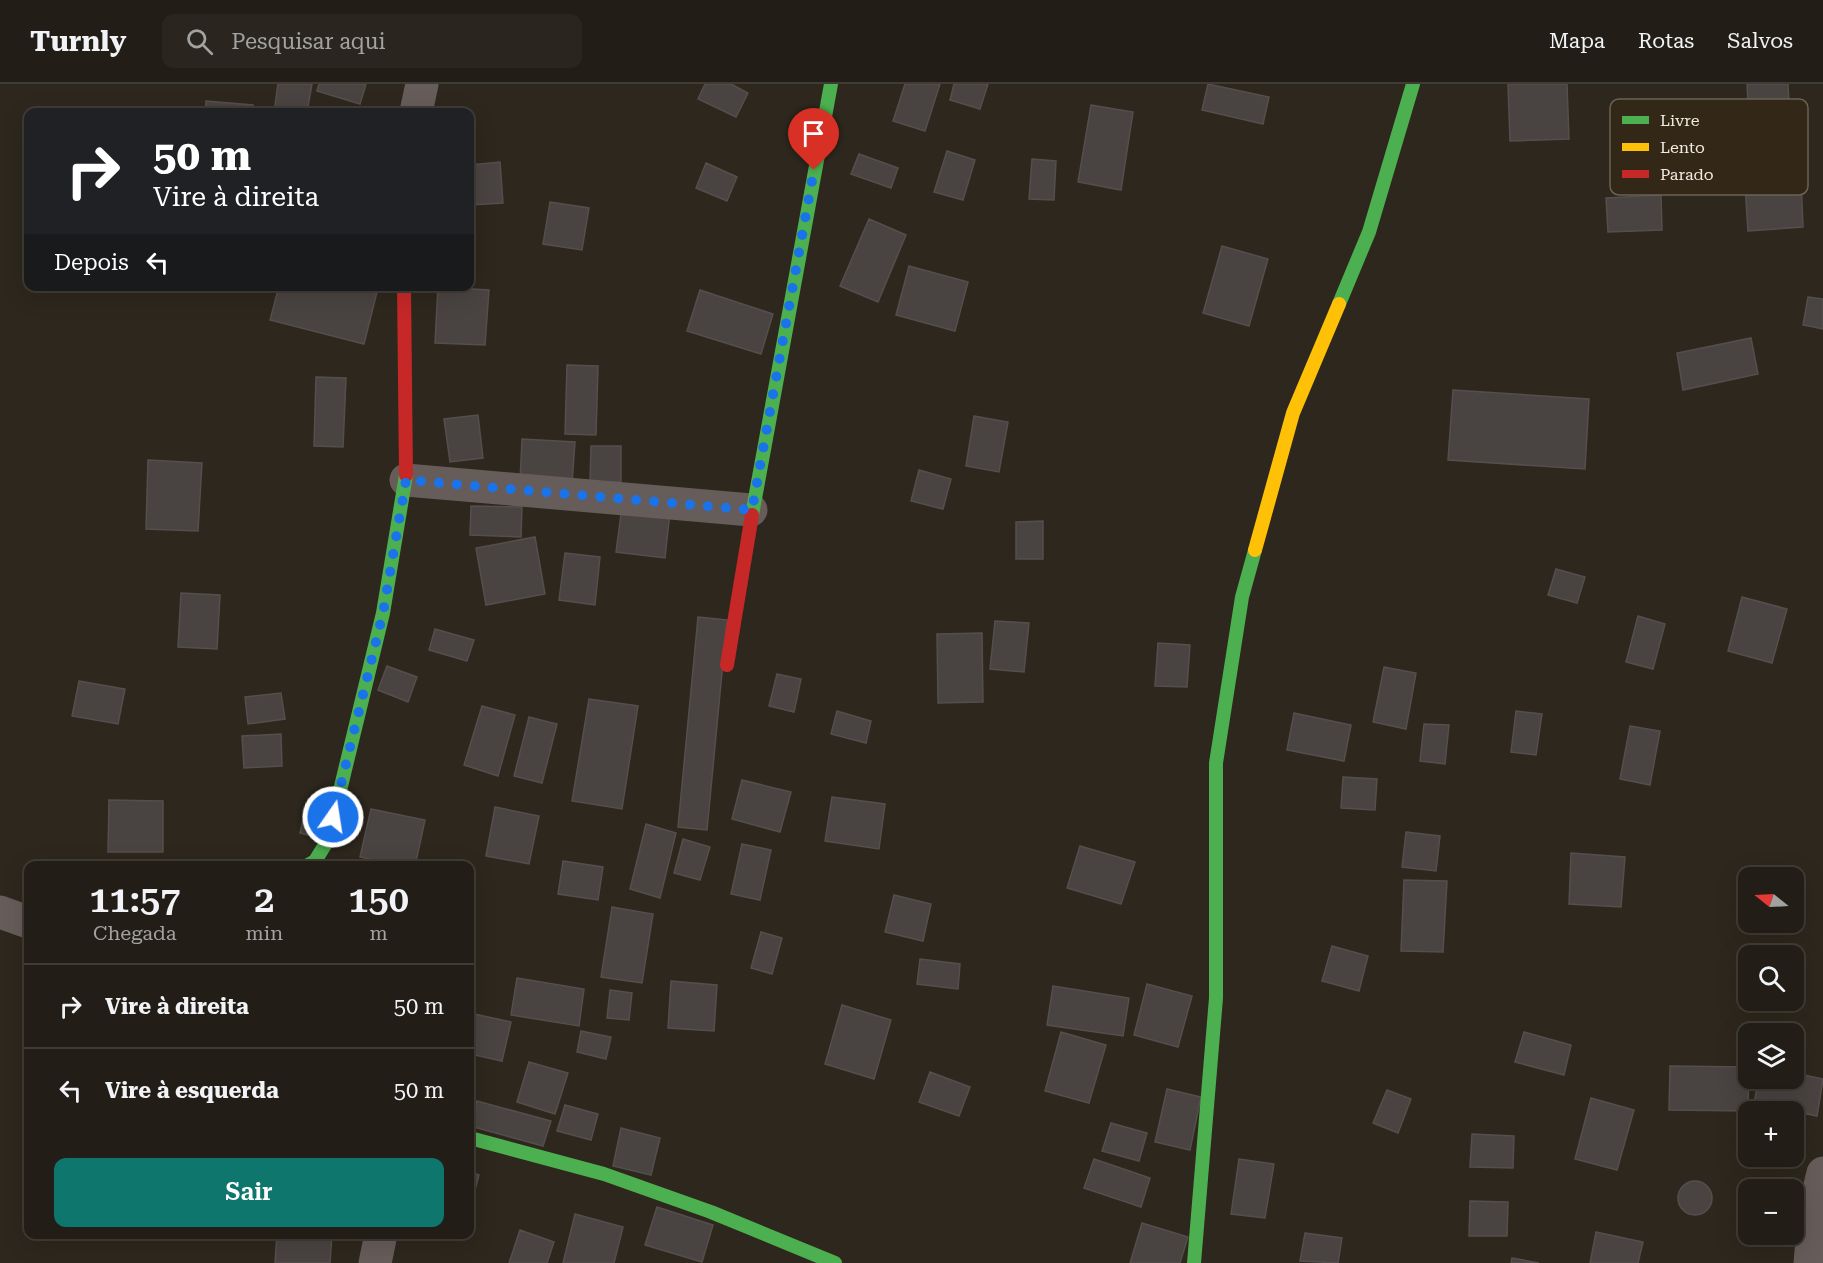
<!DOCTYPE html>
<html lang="pt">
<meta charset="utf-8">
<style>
:root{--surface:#221d16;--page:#2a261f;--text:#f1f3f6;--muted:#a2a2a1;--line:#3f3b35;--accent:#0f766e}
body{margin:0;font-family:"Roboto Serif",serif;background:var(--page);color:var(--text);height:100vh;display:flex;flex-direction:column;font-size:22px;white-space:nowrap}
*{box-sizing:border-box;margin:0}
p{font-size:20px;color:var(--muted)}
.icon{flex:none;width:33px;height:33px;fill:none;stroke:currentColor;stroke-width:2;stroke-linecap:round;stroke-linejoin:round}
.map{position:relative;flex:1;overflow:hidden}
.details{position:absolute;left:24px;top:777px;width:450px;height:378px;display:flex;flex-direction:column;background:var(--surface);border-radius:12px;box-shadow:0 6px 24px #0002,0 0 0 2px var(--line)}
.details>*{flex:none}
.hud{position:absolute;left:24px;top:24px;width:450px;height:183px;border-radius:12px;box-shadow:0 6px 24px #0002,0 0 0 2px var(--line);background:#202124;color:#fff;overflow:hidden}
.needle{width:39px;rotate:288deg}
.tools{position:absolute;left:1738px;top:783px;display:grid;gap:12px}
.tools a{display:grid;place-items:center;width:66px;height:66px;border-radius:12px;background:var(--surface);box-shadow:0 6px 24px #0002,0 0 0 2px var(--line);font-size:30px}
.pin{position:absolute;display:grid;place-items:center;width:51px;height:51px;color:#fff;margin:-62px -26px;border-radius:50% 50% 50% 0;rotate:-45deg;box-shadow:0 0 6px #0007}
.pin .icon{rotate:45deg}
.me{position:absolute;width:66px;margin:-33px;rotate:13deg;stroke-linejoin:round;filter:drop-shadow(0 0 4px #0008)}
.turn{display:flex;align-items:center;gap:21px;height:126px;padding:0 30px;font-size:27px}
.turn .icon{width:78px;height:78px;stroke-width:2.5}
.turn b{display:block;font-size:42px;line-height:51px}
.then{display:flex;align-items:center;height:57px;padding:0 30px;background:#0003;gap:12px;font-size:22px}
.eta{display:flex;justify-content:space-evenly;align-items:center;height:102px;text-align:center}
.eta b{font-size:36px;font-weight:600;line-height:42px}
.cta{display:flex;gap:12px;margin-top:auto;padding:12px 30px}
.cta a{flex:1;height:69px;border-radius:12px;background:var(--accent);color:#fff;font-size:24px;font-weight:600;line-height:69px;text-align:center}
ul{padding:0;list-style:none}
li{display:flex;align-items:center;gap:18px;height:84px;padding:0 30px;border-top:2px solid var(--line)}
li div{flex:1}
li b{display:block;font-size:22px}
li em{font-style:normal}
header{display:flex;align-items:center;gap:36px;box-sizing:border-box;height:84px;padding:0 30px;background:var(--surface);border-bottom:2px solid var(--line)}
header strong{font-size:28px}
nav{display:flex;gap:33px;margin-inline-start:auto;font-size:21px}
.search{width:420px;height:54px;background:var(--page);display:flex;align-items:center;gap:15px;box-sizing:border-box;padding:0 21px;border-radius:12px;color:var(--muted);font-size:22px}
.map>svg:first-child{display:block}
</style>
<header>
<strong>Turnly</strong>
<div class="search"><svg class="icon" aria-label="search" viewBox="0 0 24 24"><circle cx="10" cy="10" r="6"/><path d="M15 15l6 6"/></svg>Pesquisar aqui</div>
<nav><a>Mapa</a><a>Rotas</a><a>Salvos</a></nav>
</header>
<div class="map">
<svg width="1823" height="1179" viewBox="0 0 1823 1179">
<rect width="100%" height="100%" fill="#2d271d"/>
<path fill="#494341" stroke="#544f4d" stroke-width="1.5" d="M 278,0 L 312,0 L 307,28 L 274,28 Z
M 319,0 L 366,0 L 360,20 L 317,7 Z
M 705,0 L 731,0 L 748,9 L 736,33 L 698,15 Z
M 905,0 L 940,0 L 925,47 L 893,37 Z
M 954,0 L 988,0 L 980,25 L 950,16 Z
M 1208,0 L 1269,13 L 1263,40 L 1202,26 Z
M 1508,0 L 1567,0 L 1569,55 L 1510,57 Z
M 1747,0 L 1788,0 L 1790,38 L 1749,39 Z
M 206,17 L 253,21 L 252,28 L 205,28 Z
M 1091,21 L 1133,28 L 1121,106 L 1078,98 Z
M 947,67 L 975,76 L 963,116 L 934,108 Z
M 859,70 L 898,84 L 891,104 L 851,90 Z
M 1032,75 L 1056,77 L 1054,116 L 1029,115 Z
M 500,78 L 503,119 L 470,121 L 470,81 Z
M 706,79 L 737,93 L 727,117 L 696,104 Z
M 1801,97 L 1803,143 L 1748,147 L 1745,101 Z
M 1661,111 L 1662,146 L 1608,148 L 1606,114 Z
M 550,118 L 589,124 L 582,166 L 543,160 Z
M 869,135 L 906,151 L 878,218 L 840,202 Z
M 1222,162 L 1268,175 L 1249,242 L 1203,229 Z
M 909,182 L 968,198 L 955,247 L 896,231 Z
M 279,202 L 357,202 L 377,208 L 364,260 L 270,236 Z
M 438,203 L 489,206 L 485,261 L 435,259 Z
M 700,206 L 773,230 L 761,270 L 687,247 Z
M 1808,213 L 1823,215 L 1823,245 L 1803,241 Z
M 1751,254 L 1758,290 L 1683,306 L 1677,269 Z
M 567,281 L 598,282 L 596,351 L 565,350 Z
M 316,293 L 346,294 L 343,363 L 314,362 Z
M 1453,306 L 1589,315 L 1585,385 L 1448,376 Z
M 478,331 L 483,374 L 450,378 L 444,335 Z
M 974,332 L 1008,338 L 999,388 L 966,382 Z
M 522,355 L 575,358 L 572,400 L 520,397 Z
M 591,362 L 621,362 L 621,398 L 590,398 Z
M 148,376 L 202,379 L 198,447 L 146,445 Z
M 919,386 L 951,395 L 943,425 L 911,417 Z
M 471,422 L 522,423 L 521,453 L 470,451 Z
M 622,423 L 670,428 L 665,474 L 616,468 Z
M 1043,437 L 1043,475 L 1016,475 L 1016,438 Z
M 535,453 L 545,510 L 486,521 L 476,464 Z
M 565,469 L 600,473 L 595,521 L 559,516 Z
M 1556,485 L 1585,493 L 1577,519 L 1548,511 Z
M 181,509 L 220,511 L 217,565 L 178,563 Z
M 1742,513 L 1787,525 L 1772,579 L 1728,567 Z
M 1638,532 L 1665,540 L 1653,585 L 1626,578 Z
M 698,533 L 727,536 L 707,746 L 678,743 Z
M 995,537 L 1029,539 L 1024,588 L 990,585 Z
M 435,545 L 474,556 L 467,577 L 429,566 Z
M 982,549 L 983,618 L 938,619 L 937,550 Z
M 1158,559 L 1190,561 L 1187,603 L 1155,602 Z
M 387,582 L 417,593 L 408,618 L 378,606 Z
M 1384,583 L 1416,589 L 1406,645 L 1373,638 Z
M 777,590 L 801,595 L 794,628 L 769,622 Z
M 79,597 L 125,605 L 118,640 L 72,632 Z
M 281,609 L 285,635 L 248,640 L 245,613 Z
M 589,615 L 638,622 L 622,725 L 572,717 Z
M 482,622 L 515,631 L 498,692 L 464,681 Z
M 837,627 L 871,637 L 866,659 L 831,650 Z
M 1516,627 L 1542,630 L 1536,671 L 1511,668 Z
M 1294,629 L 1351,641 L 1344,677 L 1287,666 Z
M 529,633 L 557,640 L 542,699 L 514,692 Z
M 1424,640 L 1449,641 L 1445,680 L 1420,677 Z
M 1630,642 L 1660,647 L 1650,701 L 1620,695 Z
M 281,650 L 282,682 L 244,684 L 242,652 Z
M 1343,693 L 1377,695 L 1375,726 L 1341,724 Z
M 742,696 L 791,708 L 780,748 L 732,735 Z
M 832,713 L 885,720 L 879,765 L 825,757 Z
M 308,715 L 324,718 L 315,753 L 300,749 Z
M 109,716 L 163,717 L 163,768 L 108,768 Z
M 495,723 L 539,732 L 529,780 L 486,772 Z
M 371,725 L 425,736 L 415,782 L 399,782 L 360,773 Z
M 646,740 L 676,749 L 660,814 L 630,805 Z
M 1406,748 L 1440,752 L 1436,787 L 1402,783 Z
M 683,755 L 710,763 L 700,796 L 674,789 Z
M 742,760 L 771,766 L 760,816 L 731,810 Z
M 1080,762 L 1135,778 L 1121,820 L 1067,804 Z
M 1571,769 L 1625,773 L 1621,823 L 1569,820 Z
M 563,777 L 603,783 L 598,816 L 558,810 Z
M 1404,796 L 1447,797 L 1443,868 L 1401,867 Z
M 894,811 L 931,820 L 923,857 L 885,848 Z
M 612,823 L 653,830 L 642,899 L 601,893 Z
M 761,848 L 782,854 L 772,890 L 751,884 Z
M 1332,862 L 1368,872 L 1359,907 L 1322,897 Z
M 920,875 L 960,880 L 958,905 L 917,900 Z
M 517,894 L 584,905 L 579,942 L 511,931 Z
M 671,897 L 717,901 L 714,947 L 668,944 Z
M 1147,900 L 1192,912 L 1178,963 L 1134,951 Z
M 1053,902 L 1129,914 L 1123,952 L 1047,941 Z
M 610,906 L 632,909 L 629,936 L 607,934 Z
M 842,921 L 891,936 L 874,995 L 825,980 Z
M 470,929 L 511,938 L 502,977 L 470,970 Z
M 581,947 L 611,953 L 606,975 L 577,968 Z
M 1061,948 L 1106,961 L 1089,1019 L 1045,1007 Z
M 1524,948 L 1571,961 L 1564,991 L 1515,978 Z
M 529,978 L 568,989 L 555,1030 L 517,1018 Z
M 1670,982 L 1749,983 L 1748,1027 L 1669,1026 Z
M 930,988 L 970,1003 L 959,1032 L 919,1018 Z
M 1794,989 L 1823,995 L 1817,1032 L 1754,1019 L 1759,994 L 1794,994 Z
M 1167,1005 L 1201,1013 L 1190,1066 L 1155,1058 Z
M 1387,1006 L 1411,1015 L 1398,1049 L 1373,1039 Z
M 1591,1014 L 1634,1026 L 1617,1086 L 1575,1075 Z
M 477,1017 L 551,1037 L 543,1062 L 470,1042 Z
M 565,1021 L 598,1030 L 591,1056 L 557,1047 Z
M 1111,1039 L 1147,1049 L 1139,1077 L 1102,1067 Z
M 621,1044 L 660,1054 L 651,1091 L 613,1082 Z
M 1472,1050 L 1514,1052 L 1513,1084 L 1470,1083 Z
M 1094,1075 L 1150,1094 L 1141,1123 L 1084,1104 Z
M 1239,1075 L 1274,1080 L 1265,1134 L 1231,1130 Z
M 470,1088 L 479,1091 L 473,1113 L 470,1112 Z
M1678 1114a17 17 0 1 1 34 0a17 17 0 1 1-34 0Z
M 1470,1117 L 1508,1118 L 1507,1152 L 1469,1152 Z
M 657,1123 L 713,1141 L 702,1178 L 645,1161 Z
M 575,1130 L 623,1143 L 614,1179 L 563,1179 Z
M 1142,1139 L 1188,1153 L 1180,1179 L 1130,1179 Z
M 520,1146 L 554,1158 L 547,1179 L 509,1179 Z
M 1596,1148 L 1643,1158 L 1638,1179 L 1590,1179 Z
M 1305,1149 L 1342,1154 L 1338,1179 L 1300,1177 Z
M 277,1150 L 332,1150 L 330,1179 L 275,1179 Z
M 1512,1174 L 1539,1179 L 1511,1179 Z"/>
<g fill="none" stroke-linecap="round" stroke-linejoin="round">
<path stroke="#665c59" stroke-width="33" d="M 416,28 L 422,0
M 406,396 L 751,426
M 0,828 L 28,838
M 375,1179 L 381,1150
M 1810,1179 L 1815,1122 L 1823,1089"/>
<path stroke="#4caf50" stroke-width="14" d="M 1339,220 L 1369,148 L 1413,0
M 752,431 L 831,0
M 306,782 L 315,777 L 328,756 L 383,529 L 406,391
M 470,1054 L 604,1090 L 711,1128 L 835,1179
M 1194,1179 L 1216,914 L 1216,679 L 1242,513 L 1255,466"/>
<path stroke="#ffc107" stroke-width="14" d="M 1255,466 L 1293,329 L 1339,220"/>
<path stroke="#c62828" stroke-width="14" d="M 404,202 L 406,391
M 727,581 L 752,431"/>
</g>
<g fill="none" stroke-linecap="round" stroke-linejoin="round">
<path stroke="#1a73e8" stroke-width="10" stroke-dasharray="0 18" d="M 333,733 L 383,529 L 406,396 L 752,426 L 814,86"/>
</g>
<rect x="1610" y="15" width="198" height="96" rx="9" fill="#332817" stroke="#6c6254" stroke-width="1.5"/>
<rect x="1622" y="32" width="27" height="8" fill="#4caf50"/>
<rect x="1622" y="59" width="27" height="8" fill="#ffc107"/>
<rect x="1622" y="86" width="27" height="8" fill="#c62828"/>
<g font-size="16" fill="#f2ebe1">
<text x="1660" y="42">Livre</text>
<text x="1660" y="69">Lento</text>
<text x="1660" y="96">Parado</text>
</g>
</svg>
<div class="tools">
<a><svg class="needle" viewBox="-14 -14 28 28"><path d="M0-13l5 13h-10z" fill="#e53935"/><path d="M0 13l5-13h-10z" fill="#a2a2a1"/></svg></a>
<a><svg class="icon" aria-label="search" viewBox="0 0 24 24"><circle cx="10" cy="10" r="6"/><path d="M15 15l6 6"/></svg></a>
<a><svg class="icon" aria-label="layers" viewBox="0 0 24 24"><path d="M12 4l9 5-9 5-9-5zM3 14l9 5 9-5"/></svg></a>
<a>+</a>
<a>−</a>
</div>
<div class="pin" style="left:814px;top:86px;background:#d93025"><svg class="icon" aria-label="arrive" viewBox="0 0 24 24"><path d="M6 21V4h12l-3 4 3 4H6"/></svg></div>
<svg class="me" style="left:333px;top:733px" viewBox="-20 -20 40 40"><circle r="17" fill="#1a73e8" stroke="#fff" stroke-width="3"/><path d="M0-11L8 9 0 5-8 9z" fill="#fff"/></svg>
<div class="hud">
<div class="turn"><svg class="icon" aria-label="right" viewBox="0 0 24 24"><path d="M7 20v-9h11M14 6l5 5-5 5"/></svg><div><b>50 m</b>Vire à direita</div></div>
<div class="then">Depois<svg class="icon" aria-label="left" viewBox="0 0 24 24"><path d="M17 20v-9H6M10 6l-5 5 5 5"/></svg></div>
</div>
<section class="details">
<div class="eta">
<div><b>11:57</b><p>Chegada</p></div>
<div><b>2</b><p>min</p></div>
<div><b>150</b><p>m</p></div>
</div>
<ul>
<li><svg class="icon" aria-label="right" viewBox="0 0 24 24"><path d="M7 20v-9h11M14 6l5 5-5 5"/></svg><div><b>Vire à direita</b></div><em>50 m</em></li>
<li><svg class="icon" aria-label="left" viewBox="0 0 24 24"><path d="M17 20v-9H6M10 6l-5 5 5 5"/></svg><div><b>Vire à esquerda</b></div><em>50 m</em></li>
</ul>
<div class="cta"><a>Sair</a></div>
</section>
</div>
